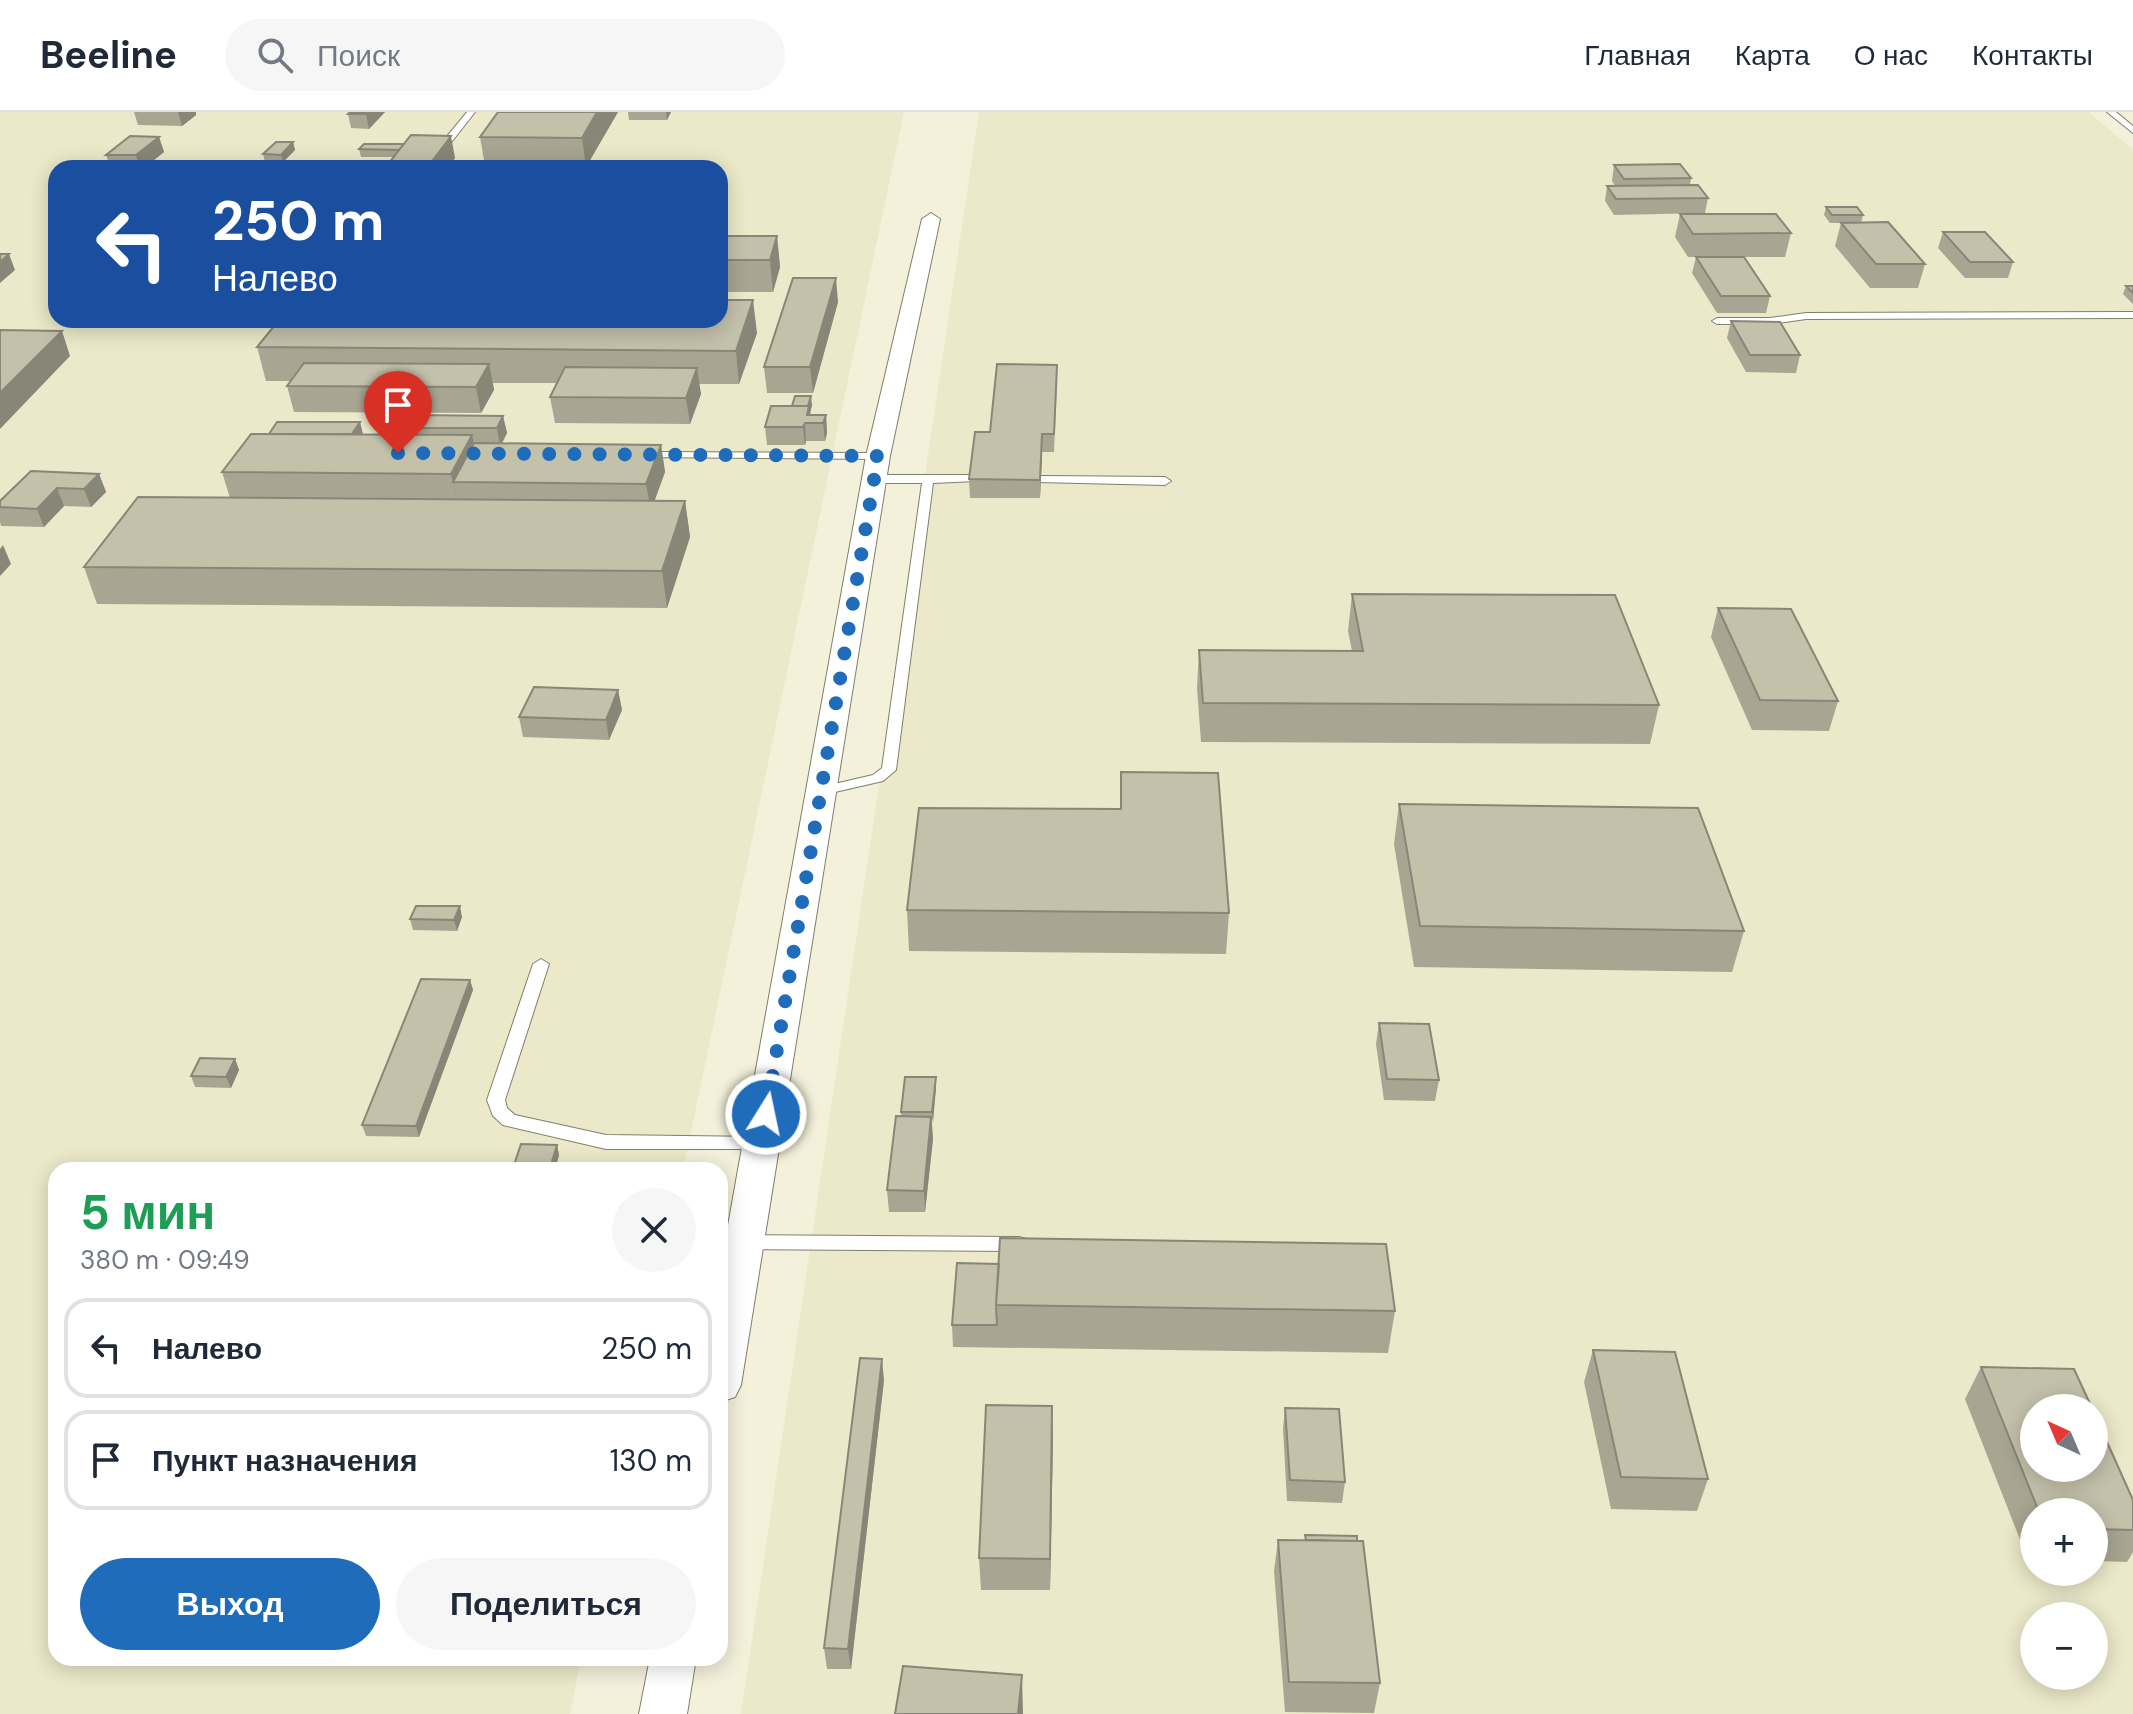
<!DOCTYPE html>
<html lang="ru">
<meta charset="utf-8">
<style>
:root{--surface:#fff;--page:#f6f6f7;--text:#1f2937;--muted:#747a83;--line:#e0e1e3;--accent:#1f6cbb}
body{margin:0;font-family:"DM Sans",sans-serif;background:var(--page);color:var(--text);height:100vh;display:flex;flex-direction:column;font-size:30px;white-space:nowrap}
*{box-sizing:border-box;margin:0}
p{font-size:26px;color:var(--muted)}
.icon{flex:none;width:44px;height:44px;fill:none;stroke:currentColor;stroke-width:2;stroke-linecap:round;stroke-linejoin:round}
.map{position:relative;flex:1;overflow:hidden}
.sheet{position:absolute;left:48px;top:1050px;width:680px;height:504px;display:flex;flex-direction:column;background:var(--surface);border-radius:24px;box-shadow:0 4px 20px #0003}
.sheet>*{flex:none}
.guide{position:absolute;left:48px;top:48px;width:680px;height:168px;border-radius:24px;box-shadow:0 4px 20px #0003;background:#1a4fa0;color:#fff;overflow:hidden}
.needle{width:52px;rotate:316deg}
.controls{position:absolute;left:2020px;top:1282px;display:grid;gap:16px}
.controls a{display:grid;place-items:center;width:88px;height:88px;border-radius:50%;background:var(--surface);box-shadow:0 4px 20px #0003;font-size:40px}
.pin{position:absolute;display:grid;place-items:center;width:68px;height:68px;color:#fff;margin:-82px -34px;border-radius:50% 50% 50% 0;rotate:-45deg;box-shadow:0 0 8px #0007}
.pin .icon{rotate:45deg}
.me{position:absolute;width:88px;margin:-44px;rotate:10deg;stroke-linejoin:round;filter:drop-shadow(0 0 6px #0008)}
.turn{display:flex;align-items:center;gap:28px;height:168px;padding:0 32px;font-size:36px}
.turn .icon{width:104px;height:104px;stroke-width:2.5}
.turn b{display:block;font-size:56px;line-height:68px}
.round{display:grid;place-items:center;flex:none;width:84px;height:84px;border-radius:42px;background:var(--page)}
.headline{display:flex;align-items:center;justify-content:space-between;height:136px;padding:0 32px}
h1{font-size:48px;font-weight:700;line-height:60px;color:#1e9e55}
.cta{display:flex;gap:16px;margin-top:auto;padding:16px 32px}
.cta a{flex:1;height:92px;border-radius:48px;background:var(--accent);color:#fff;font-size:32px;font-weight:700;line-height:92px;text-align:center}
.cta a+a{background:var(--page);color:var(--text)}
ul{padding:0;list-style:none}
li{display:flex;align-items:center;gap:24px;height:100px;margin:0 16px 12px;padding:0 16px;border:4px solid var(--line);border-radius:24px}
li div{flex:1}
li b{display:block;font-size:30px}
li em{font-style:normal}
header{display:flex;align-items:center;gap:48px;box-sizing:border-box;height:112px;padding:0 40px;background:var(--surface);border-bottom:2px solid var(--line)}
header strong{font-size:38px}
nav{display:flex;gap:44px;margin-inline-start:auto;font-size:28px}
.search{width:560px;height:72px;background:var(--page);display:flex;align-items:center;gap:20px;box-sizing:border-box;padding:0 28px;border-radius:44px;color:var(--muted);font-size:30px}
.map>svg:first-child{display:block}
</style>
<header>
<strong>Beeline</strong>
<div class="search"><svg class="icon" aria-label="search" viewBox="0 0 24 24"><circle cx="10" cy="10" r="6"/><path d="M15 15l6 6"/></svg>Поиск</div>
<nav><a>Главная</a><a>Карта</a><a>О нас</a><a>Контакты</a></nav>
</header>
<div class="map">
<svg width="2133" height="1602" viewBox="0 0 2133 1602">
<rect width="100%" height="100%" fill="#f3f1da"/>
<path fill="#ebe9c9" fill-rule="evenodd" d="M 0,0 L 904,0 L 683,1058 L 56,1058 L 56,1546 L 581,1546 L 570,1602 L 0,1602 ZM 56,56 L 720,56 L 720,208 L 56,208 Z
M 979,0 L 2089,0 L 2133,38 L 2133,1602 L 741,1602 ZM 2034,1296 L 2094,1296 L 2094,1356 L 2034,1356 ZM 2034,1400 L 2094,1400 L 2094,1460 L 2034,1460 ZM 2034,1504 L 2094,1504 L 2094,1564 L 2034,1564 Z"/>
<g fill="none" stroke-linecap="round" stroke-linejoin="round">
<defs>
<path id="service" d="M 467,0 L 475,0 L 450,32 L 444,32 L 444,28 Z
M 2107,0 L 2116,0 L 2133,14 L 2133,21 Z
M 2133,200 L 2133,206 L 1806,207 L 1770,212 L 1717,212 L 1712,209 L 1717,206 L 1770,206 L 1806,201 Z
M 643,340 L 878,341 L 884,344 L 878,347 L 639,345 L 637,343 Z
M 972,363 L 976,365 L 976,369 L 933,371 L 896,658 L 883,669 L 822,683 L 817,682 L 815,679 L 817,676 L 873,663 L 882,656 L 922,371 L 874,371 L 868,367 L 874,363 Z
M 1041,364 L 1165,365 L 1171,369 L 1165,373 L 1037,370 L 1035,368 Z
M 541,847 L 549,852 L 505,988 L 507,996 L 515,1003 L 606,1023 L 761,1025 L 767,1027 L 770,1032 L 767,1037 L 606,1037 L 503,1013 L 493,1004 L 487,988 L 533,852 Z
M 744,1123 L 1019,1125 L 1026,1127 L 1029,1132 L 1026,1137 L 1019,1139 L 744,1137 L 737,1135 L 734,1130 L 737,1125 Z"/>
<path id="minor" d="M 931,101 L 940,107 L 890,344 L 741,1273 L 735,1285 L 720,1290 L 720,1158 L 866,344 L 922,107 Z
M 650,1546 L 696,1546 L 687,1602 L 639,1602 Z"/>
</defs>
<use href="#service" stroke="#817f6a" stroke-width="2"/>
<use href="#minor" stroke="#817f6a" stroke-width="2"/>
<use href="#service" fill="#fff" fill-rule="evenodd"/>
<use href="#minor" fill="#fff" fill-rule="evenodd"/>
</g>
<path fill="#a8a692" d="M 134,0 L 196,0 L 196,3 L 182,14 L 138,13 Z
M 350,0 L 385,0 L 369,17 L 351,16 L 348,2 Z
M 498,0 L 618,0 L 586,55 L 485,54 L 480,25 Z
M 628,0 L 671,0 L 667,8 L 629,8 Z
M 159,25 L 164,40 L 144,56 L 111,56 L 106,43 Z
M 293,30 L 295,38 L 283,50 L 265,50 L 263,42 Z
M 364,32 L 455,46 L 448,56 L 385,56 L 394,45 L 361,45 L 359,37 Z
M 1614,53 L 1691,66 L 1690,73 L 1708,86 L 1705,101 L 1614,103 L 1605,89 L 1607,74 L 1615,74 L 1612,69 Z
M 1826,95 L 1863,103 L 1861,111 L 1925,152 L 1918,176 L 1870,176 L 1835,134 L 1841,111 L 1830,111 L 1824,103 Z
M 1680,102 L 1791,121 L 1785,145 L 1744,145 L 1770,184 L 1766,201 L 1717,201 L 1692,161 L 1696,145 L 1688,145 L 1675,125 Z
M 1943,120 L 2013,150 L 2008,166 L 1965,166 L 1938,136 Z
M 720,124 L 777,124 L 780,155 L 773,180 L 720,180 Z
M 2126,174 L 2133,174 L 2133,192 L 2123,182 Z
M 838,190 L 813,281 L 767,281 L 764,255 Z
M 1731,209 L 1800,243 L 1796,261 L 1746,260 L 1727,226 Z
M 757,221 L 739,272 L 699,272 L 701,282 L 690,312 L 555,311 L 550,285 L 557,271 L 493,271 L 494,278 L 481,301 L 294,300 L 287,274 L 291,269 L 266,269 L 257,235 Z
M 1057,270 L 1054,340 L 1042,340 L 1040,386 L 970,386 L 969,367 L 990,320 Z
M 812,293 L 810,303 L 826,303 L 827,321 L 825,329 L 806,329 L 805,333 L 767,333 L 765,315 L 792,294 Z
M 503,304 L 507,321 L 502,332 L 661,333 L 665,360 L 654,389 L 685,389 L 690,425 L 667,496 L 97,492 L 84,455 L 230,386 L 222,360 L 269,322 L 360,310 L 363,322 L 406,323 L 404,316 Z
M 99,362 L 106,380 L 91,395 L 64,394 L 44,415 L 1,414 L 0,410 L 0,389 Z
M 1352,482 L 1659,593 L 1650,632 L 1201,630 L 1197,576 L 1199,538 L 1352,539 L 1348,519 Z
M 1718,496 L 1838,589 L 1829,619 L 1752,618 L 1711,525 Z
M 618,578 L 622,598 L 609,628 L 523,625 L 519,605 Z
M 1121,660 L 1229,801 L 1226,842 L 909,839 L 907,798 L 1120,697 Z
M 1399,692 L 1744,819 L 1732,860 L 1414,855 L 1394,732 Z
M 462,805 L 457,819 L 413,818 L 410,807 Z
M 470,868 L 473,878 L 419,1025 L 366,1024 L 362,1013 Z
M 1379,911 L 1439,968 L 1435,989 L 1384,988 L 1376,932 Z
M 235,947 L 239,958 L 231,976 L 195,975 L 191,964 Z
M 936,965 L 936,976 L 932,1011 L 933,1027 L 925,1100 L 889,1100 L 887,1078 L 901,1005 L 901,1000 Z
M 557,1033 L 559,1043 L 555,1058 L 514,1058 L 513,1056 Z
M 957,1151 L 1395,1199 L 1388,1241 L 953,1235 L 952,1213 Z
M 1593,1238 L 1708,1367 L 1697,1399 L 1611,1397 L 1584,1270 Z
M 1981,1255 L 2133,1388 L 2133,1440 L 2127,1450 L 2094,1449 L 2094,1400 L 2034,1400 L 2034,1448 L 2028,1448 L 1965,1287 Z
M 884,1268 L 851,1557 L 827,1557 L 824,1536 Z
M 1285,1296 L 1345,1370 L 1342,1391 L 1287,1389 L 1283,1317 Z
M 1053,1326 L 1050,1478 L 981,1478 L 979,1446 Z
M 1305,1423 L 1380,1571 L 1374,1601 L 1285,1600 L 1274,1459 L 1278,1428 L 1305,1428 Z"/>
<path fill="#888777" d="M 178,0 L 196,0 L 196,3 L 182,14 Z
M 368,0 L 385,0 L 369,17 L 366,2 Z
M 597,0 L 618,0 L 586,55 L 582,26 Z
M 666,0 L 671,0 L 667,8 Z
M 451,24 L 455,46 L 448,56 L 427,56 Z
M 159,25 L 164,40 L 144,56 L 140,56 L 136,43 Z
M 293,30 L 295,38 L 283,50 L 281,43 Z
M 777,124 L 780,155 L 773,180 L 770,148 Z
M 9,142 L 15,158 L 0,171 L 0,150 Z
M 836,166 L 838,190 L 813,281 L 810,255 Z
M 753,188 L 757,221 L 739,272 L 736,239 Z
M 62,219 L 70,244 L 0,317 L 0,281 Z
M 489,252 L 494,278 L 481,301 L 476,275 Z
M 697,256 L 701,282 L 690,312 L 686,286 Z
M 811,284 L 812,293 L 810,301 L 811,311 L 807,309 L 807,312 L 806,303 Z
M 826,303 L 827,321 L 825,329 L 823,311 Z
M 503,304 L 507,321 L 500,334 L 497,316 Z
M 360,310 L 364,328 L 348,330 Z
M 805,311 L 806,329 L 805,333 L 803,315 Z
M 1042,322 L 1042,340 L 1040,386 L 1040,368 Z
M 472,323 L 479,358 L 453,370 L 459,398 L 451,362 Z
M 661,333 L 665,360 L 651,399 L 646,372 Z
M 99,362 L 106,380 L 91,395 L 84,377 Z
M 57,376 L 64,394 L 44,415 L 37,397 Z
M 685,389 L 690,425 L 667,496 L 662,459 Z
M 3,433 L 11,452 L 0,464 L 0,437 Z
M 618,578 L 622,598 L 609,628 L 606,608 Z
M 460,794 L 462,805 L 457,819 L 454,808 Z
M 470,868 L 473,878 L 419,1025 L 416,1014 Z
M 235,947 L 239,958 L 231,976 L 226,965 Z
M 936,965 L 936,976 L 933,1011 L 932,1000 Z
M 931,1005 L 933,1027 L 925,1100 L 924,1079 Z
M 557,1033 L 559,1043 L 555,1058 L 550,1058 Z
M 882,1247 L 884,1268 L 851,1557 L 848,1537 Z
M 1052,1294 L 1053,1326 L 1050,1478 L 1050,1447 Z
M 1022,1563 L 1023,1602 L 1018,1602 Z"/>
<path fill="#c3c1aa" stroke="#888777" stroke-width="2" d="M 350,0 L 368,0 L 366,2 L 348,2 Z
M 498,0 L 597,0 L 582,26 L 480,25 Z
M 411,23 L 451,24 L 427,56 L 385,56 Z
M 130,24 L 159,25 L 136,43 L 106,43 Z
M 276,30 L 293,30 L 281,43 L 263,42 Z
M 364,32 L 404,32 L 399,38 L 359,37 Z
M 1680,52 L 1691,66 L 1624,67 L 1614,53 Z
M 1698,73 L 1708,86 L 1616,87 L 1607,74 Z
M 1826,95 L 1857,95 L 1863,103 L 1832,103 Z
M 1680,102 L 1776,102 L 1791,121 L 1693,122 Z
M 1888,110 L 1925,152 L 1876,152 L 1841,111 Z
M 1943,120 L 1985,120 L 2013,150 L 1970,150 Z
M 720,124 L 777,124 L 770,148 L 720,148 Z
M 0,142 L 9,142 L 0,150 Z
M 1696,145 L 1744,145 L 1770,184 L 1721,184 Z
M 793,166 L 836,166 L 810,255 L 764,255 Z
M 2126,174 L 2133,174 L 2133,181 Z
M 720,188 L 753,188 L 736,239 L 257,235 L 279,208 L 720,208 Z
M 1731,209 L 1780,210 L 1800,243 L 1750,243 Z
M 0,218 L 62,219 L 0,281 Z
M 304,251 L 489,252 L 476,275 L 287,274 Z
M 997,252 L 1057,253 L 1054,322 L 1042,322 L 1040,368 L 969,367 L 975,320 L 990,320 Z
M 565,255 L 697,256 L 686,286 L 550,285 Z
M 795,284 L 811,284 L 808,294 L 792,294 Z
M 771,294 L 809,294 L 807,303 L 826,303 L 823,311 L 805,311 L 803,315 L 765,315 Z
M 412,303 L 503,304 L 497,316 L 404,316 Z
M 277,310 L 360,310 L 352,322 L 269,322 Z
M 251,322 L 472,323 L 451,362 L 222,360 Z
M 474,331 L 661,333 L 646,372 L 453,370 Z
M 31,359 L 99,362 L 84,377 L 57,376 L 37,397 L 0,395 L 0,389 Z
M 138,385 L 685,389 L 662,459 L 84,455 Z
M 1352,482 L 1615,483 L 1659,593 L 1203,591 L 1199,538 L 1363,539 Z
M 1718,496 L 1791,497 L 1838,589 L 1760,588 Z
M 534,575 L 618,578 L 606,608 L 519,605 Z
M 1121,660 L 1218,661 L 1229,801 L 907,798 L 919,696 L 1121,697 Z
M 1399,692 L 1698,696 L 1744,819 L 1420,814 Z
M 416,794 L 460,794 L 454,808 L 410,807 Z
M 421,867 L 470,868 L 416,1014 L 362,1013 Z
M 1379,911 L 1429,912 L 1439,968 L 1387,967 Z
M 200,946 L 235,947 L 226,965 L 191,964 Z
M 905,965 L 936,965 L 932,1000 L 901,1000 Z
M 896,1004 L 931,1005 L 924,1079 L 887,1078 Z
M 521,1032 L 557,1033 L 550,1056 L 513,1056 Z
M 1000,1126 L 1386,1132 L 1395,1199 L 996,1193 Z
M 957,1151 L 999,1152 L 996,1193 L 997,1213 L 952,1213 Z
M 1593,1238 L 1675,1240 L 1708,1367 L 1621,1365 Z
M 860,1246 L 882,1247 L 848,1537 L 824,1536 Z
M 1981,1255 L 2074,1257 L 2092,1296 L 2034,1296 L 2034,1356 L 2094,1356 L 2094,1301 L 2133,1388 L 2133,1418 L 2094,1417 L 2094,1400 L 2039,1400 Z
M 986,1293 L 1052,1294 L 1050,1447 L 979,1446 Z
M 1285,1296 L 1339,1297 L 1345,1370 L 1290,1368 Z
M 1305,1423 L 1357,1424 L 1357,1429 L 1306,1428 Z
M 1278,1428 L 1363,1429 L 1380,1571 L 1289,1570 Z
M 903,1554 L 1022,1563 L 1018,1602 L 895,1602 Z"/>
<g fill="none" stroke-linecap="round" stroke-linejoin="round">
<path stroke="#1f6cbb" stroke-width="14" stroke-dasharray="0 25.2" d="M 398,341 L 878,344 L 766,1002"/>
</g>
</svg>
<div class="controls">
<a><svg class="needle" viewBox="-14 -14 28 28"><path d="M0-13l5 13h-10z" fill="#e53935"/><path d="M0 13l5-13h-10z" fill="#747a83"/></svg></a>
<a>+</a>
<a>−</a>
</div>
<div class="pin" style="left:398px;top:341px;background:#d93025"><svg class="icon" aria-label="arrive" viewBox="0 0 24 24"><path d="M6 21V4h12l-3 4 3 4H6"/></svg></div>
<svg class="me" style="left:766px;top:1002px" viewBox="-20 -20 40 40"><circle r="17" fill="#1f6cbb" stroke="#fff" stroke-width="3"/><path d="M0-11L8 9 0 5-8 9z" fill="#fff"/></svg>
<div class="guide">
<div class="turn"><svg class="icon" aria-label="left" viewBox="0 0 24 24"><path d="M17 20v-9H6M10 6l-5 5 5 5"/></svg><div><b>250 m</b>Налево</div></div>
</div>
<section class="sheet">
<div class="headline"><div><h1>5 мин</h1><p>380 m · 09:49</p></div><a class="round"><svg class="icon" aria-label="close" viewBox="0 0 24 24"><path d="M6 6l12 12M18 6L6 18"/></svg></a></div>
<ul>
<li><svg class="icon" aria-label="left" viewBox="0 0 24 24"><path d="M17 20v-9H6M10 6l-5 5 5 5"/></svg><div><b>Налево</b></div><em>250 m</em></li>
<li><svg class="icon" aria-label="arrive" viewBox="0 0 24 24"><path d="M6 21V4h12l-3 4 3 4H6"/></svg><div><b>Пункт назначения</b></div><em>130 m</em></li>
</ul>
<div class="cta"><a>Выход</a><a>Поделиться</a></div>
</section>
</div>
